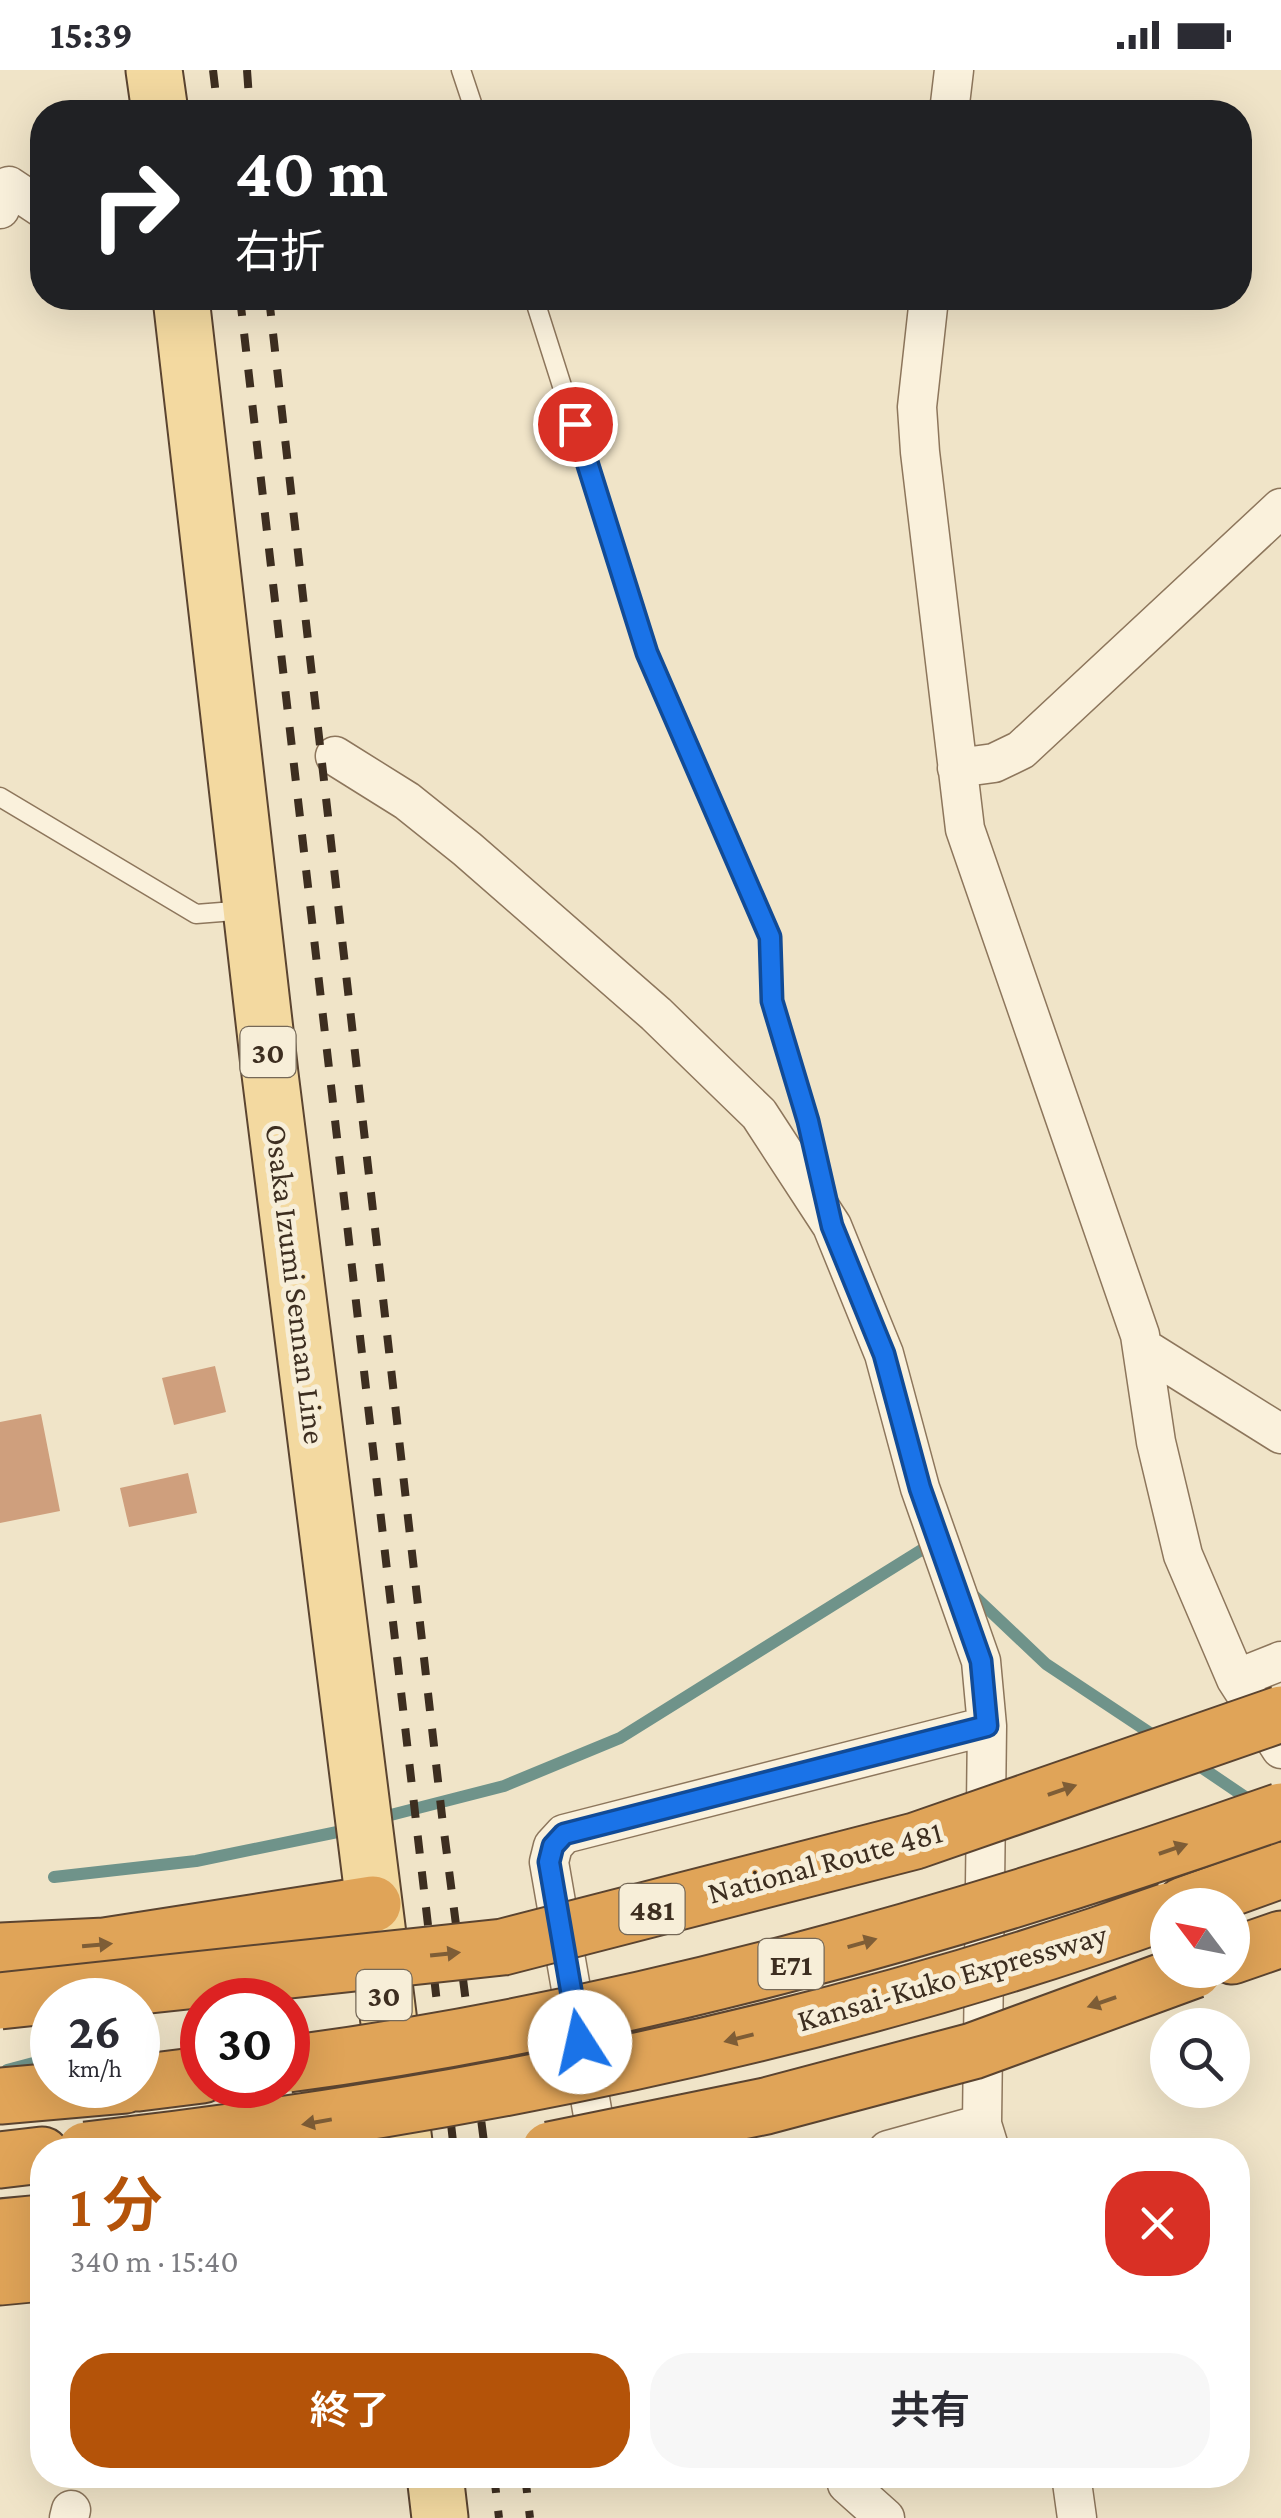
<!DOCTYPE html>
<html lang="ja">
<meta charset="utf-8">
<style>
:root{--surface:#fff;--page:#f7f7f7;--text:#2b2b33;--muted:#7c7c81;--accent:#b45309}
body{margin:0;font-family:"Crimson Pro","Noto Sans JP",serif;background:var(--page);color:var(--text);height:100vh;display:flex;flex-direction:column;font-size:38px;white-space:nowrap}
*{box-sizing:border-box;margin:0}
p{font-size:32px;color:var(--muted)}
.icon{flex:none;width:55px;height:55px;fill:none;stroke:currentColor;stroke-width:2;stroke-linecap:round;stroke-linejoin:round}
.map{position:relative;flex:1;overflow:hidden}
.panel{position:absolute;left:30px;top:2068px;width:1220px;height:350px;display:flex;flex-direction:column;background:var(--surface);border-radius:40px;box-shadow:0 10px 40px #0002}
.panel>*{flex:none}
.top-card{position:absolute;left:30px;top:30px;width:1222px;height:210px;border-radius:40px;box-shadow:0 10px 40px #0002;background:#202124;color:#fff;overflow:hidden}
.needle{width:65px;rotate:302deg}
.controls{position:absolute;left:1150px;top:1818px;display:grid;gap:20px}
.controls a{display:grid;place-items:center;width:100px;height:100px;border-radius:50%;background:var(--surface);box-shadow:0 10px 40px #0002;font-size:50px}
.speed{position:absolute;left:30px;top:1908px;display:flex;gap:20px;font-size:50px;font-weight:700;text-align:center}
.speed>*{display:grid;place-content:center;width:130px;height:130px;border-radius:50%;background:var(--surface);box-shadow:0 10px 40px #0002;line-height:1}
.speed small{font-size:25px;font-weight:400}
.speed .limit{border:15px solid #d22;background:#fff;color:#111}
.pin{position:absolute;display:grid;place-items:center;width:85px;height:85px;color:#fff;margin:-42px;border:5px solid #fff;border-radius:50%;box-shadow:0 2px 10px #0007}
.me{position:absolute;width:110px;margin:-55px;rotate:350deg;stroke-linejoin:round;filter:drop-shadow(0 0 8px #0008)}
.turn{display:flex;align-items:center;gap:35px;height:210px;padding:0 40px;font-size:45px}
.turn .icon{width:130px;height:130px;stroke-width:2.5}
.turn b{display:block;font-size:70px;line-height:85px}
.round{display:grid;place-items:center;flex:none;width:105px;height:105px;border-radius:40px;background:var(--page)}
.head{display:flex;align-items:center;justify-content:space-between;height:170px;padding:0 40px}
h1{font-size:60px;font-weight:600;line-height:75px;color:var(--accent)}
.action{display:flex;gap:20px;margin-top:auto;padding:20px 40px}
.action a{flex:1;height:115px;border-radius:40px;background:var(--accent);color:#fff;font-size:40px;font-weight:600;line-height:115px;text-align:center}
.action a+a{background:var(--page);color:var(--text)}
.status{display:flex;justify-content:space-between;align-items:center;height:70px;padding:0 50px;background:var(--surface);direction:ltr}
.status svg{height:28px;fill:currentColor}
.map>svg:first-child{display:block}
</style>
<div class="status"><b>15:39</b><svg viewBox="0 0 49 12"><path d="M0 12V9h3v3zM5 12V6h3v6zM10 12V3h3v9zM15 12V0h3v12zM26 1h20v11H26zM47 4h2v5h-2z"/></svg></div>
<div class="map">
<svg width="1281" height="2448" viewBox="0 0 1281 2448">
<rect width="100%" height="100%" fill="#f0e4c8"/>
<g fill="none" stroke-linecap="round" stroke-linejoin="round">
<path stroke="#6f938a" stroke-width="12" d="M 970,1522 L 1046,1594 L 1159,1669
M 1192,1691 L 1254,1733
M 375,1749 L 504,1716 L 620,1668 L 923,1479 L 933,1488
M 54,1807 L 196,1791 L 352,1759
M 7,2000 L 52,1988"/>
</g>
<path fill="#cf9f7d" d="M 215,1296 L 226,1342 L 174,1355 L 162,1308 Z
M 41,1344 L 60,1441 L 0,1453 L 0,1352 Z
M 188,1403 L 197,1443 L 129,1457 L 120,1418 Z"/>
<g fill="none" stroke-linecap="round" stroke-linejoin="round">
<defs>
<path id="lane" d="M 461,0 L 475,42
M 534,228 L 647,583 L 770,867 L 772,931 L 808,1051 L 825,1126
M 0,727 L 196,844 L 247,840"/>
<path id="street" d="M 949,42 L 954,0
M 0,139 L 9,116 L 42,138
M 929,228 L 917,337 L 920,382 L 965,759 L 1140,1265 L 1156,1372 L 1183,1485 L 1236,1609 L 1281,1679
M 335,686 L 407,731 L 467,779 L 656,944 L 759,1044 L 832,1156 L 884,1284 L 920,1418 L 981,1591 L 987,1656 L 982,2054 L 990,2080
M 957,698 L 994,693 L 1021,680 L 1281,438
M 1142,1277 L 1281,1364
M 1236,1609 L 1281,1591
M 599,2080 L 549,1792 L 553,1776 L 564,1764 L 987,1656
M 888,2080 L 982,2054
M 1071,2405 L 1077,2448
M 847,2414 L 885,2448
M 69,2448 L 71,2440"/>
<path id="primary" d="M 154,0 L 160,42
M 181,228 L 270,1004 L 405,2080
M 435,2405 L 440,2448"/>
<path id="highway" d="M 1184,1835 L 1281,1800
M 0,1881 L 105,1876 L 373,1834
M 1232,1886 L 1281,1869
M 138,2013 L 202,2005
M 0,2026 L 125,2015
M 0,2090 L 42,2085
M 0,2157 L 42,2153
M 0,2207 L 42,2203"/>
</defs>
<use href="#lane" stroke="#8d765c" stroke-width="21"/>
<use href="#street" stroke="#8d765c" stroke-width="41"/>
<use href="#primary" stroke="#5b4430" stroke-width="59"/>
<use href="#highway" stroke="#5b4430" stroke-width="59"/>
<use href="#lane" stroke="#faf1dc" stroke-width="18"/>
<use href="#street" stroke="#faf1dc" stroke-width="38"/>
<use href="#primary" stroke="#f3d9a0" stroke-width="55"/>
<use href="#highway" stroke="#e0a458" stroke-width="55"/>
<path stroke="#3d2e20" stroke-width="8" stroke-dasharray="18 18" stroke-linecap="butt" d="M 213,0 L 218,42
M 247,0 L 250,42
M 240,228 L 454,2080
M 269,228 L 442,1746 L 485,2080
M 494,2405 L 499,2448
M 525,2405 L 530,2448"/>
<defs>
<path id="highway-bridge" d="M 0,1931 L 503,1877 L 915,1771 L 1281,1644
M 288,1994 C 626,1949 960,1854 1281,1741
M 86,2080 C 454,2039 818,1966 1168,1841
M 550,2080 L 766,2036 L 973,1981 L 1194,1900"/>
</defs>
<use href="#highway-bridge" stroke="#5b4430" stroke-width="59" stroke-linecap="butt"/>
<use href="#highway-bridge" stroke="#e0a458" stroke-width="55"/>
</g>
<defs><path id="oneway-solid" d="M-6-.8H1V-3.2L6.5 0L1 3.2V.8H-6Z" transform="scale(2.5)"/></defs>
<g fill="#7e5d36">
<use href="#oneway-solid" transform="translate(1062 1720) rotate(-19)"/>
<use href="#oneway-solid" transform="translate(1173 1779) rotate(-19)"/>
<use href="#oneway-solid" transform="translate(862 1873) rotate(-16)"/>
<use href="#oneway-solid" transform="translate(97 1875) rotate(-5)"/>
<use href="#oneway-solid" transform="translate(445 1884) rotate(-6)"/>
<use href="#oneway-solid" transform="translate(1102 1932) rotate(161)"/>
<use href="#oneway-solid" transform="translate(739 1968) rotate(166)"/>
<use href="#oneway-solid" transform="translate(317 2052) rotate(170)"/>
</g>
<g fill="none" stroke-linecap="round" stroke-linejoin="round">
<defs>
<path id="route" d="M 575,354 L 647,583 L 770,867 L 772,931 L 808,1051 L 832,1156 L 884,1284 L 920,1418 L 981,1591 L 987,1656 L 564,1764 L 553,1776 L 549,1792 L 580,1972"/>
</defs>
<use href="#route" stroke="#114b97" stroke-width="25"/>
<use href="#route" stroke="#1a73e8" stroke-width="18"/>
</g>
<g text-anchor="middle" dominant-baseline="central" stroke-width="10" stroke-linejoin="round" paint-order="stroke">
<g fill="#f7eed8" stroke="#756857" stroke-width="2.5">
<rect x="240.5" y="957" width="55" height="50" rx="8"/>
<rect x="619.5" y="1814" width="65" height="50" rx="8"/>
<rect x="758.5" y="1869" width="65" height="50" rx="8"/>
<rect x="356.5" y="1900" width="55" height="50" rx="8"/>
</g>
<g font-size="30" font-weight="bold" fill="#3d2e20">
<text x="268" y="982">30</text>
<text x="652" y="1839">481</text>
<text x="791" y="1894">E71</text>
<text x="384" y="1925">30</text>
</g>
<g font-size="32" fill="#3d2e20" stroke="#f7eed8">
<text transform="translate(296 1214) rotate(83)">Osaka Izumi Sennan Line</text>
<text transform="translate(825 1792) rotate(-15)">National Route 481</text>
<text transform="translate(952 1907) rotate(-16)">Kansai-Kuko Expressway</text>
</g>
</g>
</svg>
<div class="controls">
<a><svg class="needle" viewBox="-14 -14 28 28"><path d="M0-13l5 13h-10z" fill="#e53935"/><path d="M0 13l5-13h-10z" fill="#7c7c81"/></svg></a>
<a><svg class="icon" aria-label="search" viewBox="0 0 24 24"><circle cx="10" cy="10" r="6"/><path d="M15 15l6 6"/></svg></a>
</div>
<div class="speed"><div>26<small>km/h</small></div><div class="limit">30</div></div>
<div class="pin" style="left:575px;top:354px;background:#d93025"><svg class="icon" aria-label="arrive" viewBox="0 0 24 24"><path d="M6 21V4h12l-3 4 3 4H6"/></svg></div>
<svg class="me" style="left:580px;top:1972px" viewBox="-20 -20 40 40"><circle r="19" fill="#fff"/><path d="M0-13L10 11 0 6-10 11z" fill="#1a73e8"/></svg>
<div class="top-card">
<div class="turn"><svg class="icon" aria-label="right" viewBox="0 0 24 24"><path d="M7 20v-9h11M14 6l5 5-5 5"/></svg><div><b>40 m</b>右折</div></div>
</div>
<section class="panel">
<div class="head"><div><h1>1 分</h1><p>340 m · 15:40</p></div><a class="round" style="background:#d93025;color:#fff"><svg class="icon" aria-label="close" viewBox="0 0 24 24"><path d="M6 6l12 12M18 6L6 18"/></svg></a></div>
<div class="action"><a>終了</a><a>共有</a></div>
</section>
</div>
